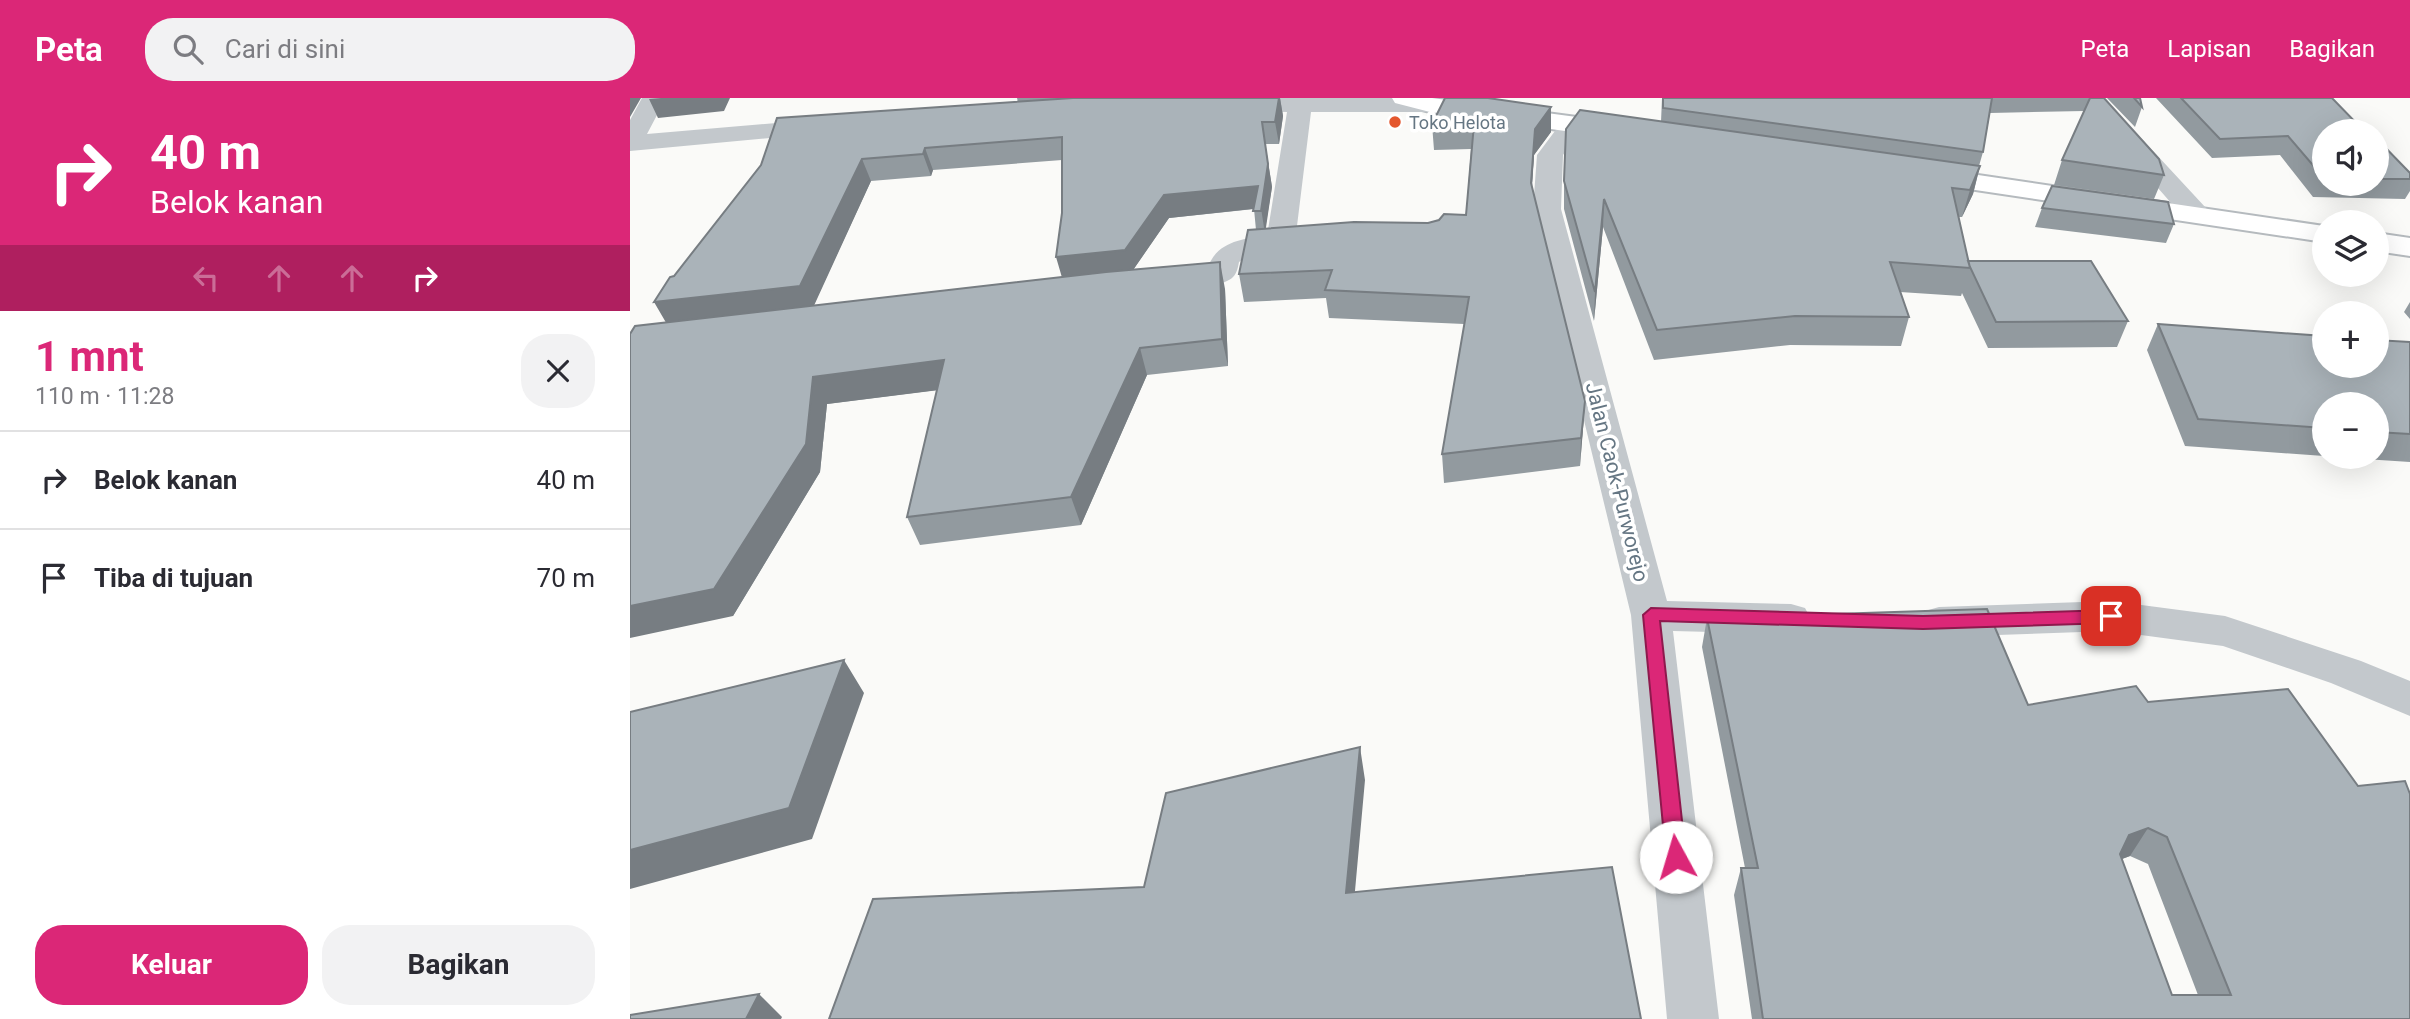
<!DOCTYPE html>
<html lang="id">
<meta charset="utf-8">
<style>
:root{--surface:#fff;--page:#f2f2f3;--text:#2b2b33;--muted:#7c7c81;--line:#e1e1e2;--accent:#db2777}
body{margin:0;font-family:Roboto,sans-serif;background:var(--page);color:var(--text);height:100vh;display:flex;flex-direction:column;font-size:26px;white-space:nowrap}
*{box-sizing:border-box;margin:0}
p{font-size:23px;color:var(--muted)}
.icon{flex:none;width:38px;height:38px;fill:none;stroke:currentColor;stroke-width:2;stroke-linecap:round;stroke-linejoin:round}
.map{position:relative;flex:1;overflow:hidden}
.sheet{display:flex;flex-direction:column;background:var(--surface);width:630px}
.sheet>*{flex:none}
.banner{background:#db2777;color:#fff;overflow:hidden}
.fabs{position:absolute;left:1682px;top:21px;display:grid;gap:14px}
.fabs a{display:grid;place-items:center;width:77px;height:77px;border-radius:50%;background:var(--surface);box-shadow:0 7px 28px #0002;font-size:35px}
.pin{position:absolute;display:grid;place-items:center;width:60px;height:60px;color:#fff;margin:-30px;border-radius:14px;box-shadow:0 4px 10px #0006}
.me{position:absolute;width:77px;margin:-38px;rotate:354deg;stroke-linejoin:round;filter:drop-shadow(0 0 5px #0008)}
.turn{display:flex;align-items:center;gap:24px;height:147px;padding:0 35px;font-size:32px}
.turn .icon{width:91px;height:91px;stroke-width:2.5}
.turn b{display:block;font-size:49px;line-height:60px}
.lanes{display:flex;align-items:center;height:66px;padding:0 35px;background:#0003;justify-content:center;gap:35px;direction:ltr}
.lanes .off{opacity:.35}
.round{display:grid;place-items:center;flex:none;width:74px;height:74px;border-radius:28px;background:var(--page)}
.summary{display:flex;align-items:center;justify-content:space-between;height:119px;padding:0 35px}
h1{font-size:42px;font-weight:700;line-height:52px;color:var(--accent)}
.primary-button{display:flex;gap:14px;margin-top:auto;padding:14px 35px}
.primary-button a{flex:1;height:80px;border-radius:28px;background:var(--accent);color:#fff;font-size:28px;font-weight:700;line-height:80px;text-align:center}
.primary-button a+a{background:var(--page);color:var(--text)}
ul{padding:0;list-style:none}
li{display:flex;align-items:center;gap:21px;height:98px;padding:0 35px;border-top:2px solid var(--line)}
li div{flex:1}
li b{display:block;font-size:26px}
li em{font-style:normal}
header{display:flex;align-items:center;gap:42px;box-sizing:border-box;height:98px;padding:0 35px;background:var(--accent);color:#fff}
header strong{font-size:33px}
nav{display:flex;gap:38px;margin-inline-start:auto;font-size:24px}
.search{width:490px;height:63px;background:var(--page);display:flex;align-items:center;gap:18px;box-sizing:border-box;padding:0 24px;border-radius:28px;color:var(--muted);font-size:26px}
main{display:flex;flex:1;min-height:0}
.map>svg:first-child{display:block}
</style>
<header>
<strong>Peta</strong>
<div class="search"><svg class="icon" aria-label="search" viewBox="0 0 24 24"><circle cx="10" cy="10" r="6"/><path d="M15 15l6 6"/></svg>Cari di sini</div>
<nav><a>Peta</a><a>Lapisan</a><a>Bagikan</a></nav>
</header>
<main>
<section class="sheet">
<div class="banner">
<div class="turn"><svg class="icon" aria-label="right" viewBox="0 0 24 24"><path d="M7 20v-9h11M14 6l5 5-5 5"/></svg><div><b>40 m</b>Belok kanan</div></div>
<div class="lanes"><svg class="icon off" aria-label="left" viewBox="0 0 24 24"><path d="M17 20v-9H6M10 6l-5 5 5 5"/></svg><svg class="icon off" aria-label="ahead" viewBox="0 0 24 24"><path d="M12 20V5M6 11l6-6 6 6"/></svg><svg class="icon off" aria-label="ahead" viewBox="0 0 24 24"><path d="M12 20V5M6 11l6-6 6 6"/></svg><svg class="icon" aria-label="right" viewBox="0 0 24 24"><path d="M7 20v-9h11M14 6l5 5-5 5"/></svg></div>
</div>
<div class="summary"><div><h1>1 mnt</h1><p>110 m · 11:28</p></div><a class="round"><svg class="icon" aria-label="close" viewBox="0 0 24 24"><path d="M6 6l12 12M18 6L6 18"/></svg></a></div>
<ul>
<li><svg class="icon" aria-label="right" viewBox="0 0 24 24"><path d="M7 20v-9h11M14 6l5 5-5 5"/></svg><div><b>Belok kanan</b></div><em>40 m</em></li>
<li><svg class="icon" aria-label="arrive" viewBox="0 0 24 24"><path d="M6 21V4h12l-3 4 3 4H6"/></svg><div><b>Tiba di tujuan</b></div><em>70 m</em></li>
</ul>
<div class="primary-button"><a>Keluar</a><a>Bagikan</a></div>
</section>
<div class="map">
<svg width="1780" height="921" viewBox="0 0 1780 921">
<rect width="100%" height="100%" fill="#fafaf8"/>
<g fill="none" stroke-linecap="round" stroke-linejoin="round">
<defs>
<path id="major" d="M 762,0 L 802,0 L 992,25 L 1001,28 L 1005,33 L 1001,38 L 992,41 L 800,14 L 765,5 Z
M 1294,69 L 1694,128 L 1694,144 L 1285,83 L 1281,77 L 1285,71 Z
M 1746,135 L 1780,140 L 1780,158 L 1746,153 Z"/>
</defs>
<use href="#major" stroke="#b5babe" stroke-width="4"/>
<path fill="#c3c8cc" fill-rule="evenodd" d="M 12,0 L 36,0 L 17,36 L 193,21 L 202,23 L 205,28 L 202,33 L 193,35 L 0,53 L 0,22 Z
M 598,0 L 801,0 L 809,2 L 812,7 L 809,12 L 800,14 L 681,14 L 666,136 L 685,137 L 689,143 L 685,149 L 616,159 L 609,164 C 608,169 607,175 603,179 C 593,190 544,193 530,189 L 526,183 L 530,177 L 578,169 C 587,144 613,140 637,138 L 657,14 L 590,12 L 587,7 L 590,2 Z
M 1449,0 L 1474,0 L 1576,110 L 1580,116 L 1576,122 L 1566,124 L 1556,122 Z
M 943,19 L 952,21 L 955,26 L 933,57 L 931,111 L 1037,503 L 1161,506 L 1175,510 L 1181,521 L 1175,532 L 1161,536 L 1043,533 L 1089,921 L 1037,921 L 1001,517 L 903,111 L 907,57 L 934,21 Z
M 1481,503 L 1595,518 L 1731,563 L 1780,583 L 1780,618 L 1701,585 L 1593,548 L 1481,533 L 1309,539 L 1295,535 L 1289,524 L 1295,513 L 1309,509 Z"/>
<use href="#major" fill="#fff" fill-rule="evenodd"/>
</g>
<path fill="#929a9f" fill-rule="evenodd" d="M 387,0 L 650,0 L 653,18 L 649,46 L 635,46 L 642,89 L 635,131 L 798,125 L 836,117 L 841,51 L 804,52 L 802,26 L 921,9 L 921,34 L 904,57 L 902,91 L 955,303 L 950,368 L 814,385 L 812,356 L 834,226 L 699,220 L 696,200 L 614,204 L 609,176 L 626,132 L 624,111 L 539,120 L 503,172 L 595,191 L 598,268 L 517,277 L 451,427 L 290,447 L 277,419 L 307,292 L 197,306 L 190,374 L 103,518 L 36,224 L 44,178 L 131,67 L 388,4 ZM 432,62 L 432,179 L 183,208 L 241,83 L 301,78 L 303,72 Z
M 1032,0 L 1474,0 L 1534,77 L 1524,101 L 1424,87 L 1432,62 L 1454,13 L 1360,15 L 1353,54 L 1349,68 L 1350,68 L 1343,96 L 1332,119 L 1329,119 L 1338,163 L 1498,223 L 1487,249 L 1358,250 L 1332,195 L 1331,198 L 1270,194 L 1279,219 L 1271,248 L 1160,247 L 1024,262 L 973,129 L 964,223 L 934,111 L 934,83 L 1031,24 Z
M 1477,0 L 1510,0 L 1512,9 L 1505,29 Z
M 1526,0 L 1702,0 L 1694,33 L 1694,86 L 1746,86 L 1746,40 L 1780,75 L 1780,93 L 1775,101 L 1683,99 L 1650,57 L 1582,60 Z
M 1412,110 L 1544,126 L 1536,145 L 1405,129 Z
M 1780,204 L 1780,221 L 1774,214 Z
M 1528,226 L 1780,244 L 1780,364 L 1704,359 L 1746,359 L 1746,306 L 1694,306 L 1694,358 L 1555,348 L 1517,252 Z
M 1077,520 L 1398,607 L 1518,604 L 1728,688 L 1780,921 L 1122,921 L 1104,797 L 1111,770 L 1115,770 L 1072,549 ZM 1500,758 L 1518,766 L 1568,897 L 1542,897 L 1492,761 Z"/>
<path fill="#777d82" d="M 0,0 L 11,0 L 0,19 Z
M 31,0 L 100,0 L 94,13 L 28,20 L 19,1 Z
M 649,0 L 650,0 L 653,18 L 649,46 L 645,24 Z
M 921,9 L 921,34 L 904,57 L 900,112 L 901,85 L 905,31 Z
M 632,24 L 642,89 L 635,136 L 631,110 L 539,120 L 501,175 L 433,183 L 426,159 L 534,97 L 628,88 Z
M 295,50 L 303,72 L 301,78 L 293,56 Z
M 232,61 L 241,83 L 182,212 L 38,228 L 24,204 Z
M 1350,68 L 1343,96 L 1332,119 L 1340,92 Z
M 974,101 L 973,129 L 964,223 L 965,194 Z
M 590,164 L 595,191 L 598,268 L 592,241 Z
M 510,250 L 517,277 L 451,427 L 441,399 Z
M 314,262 L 325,290 L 197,306 L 190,374 L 103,518 L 0,540 L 0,508 L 183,279 Z
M 955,303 L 953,331 L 950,368 L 951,340 Z
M 214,562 L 234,595 L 182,741 L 0,791 L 0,752 Z
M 730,649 L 735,682 L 722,826 L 716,795 Z
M 1518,730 L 1500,758 L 1481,765 L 1499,737 Z
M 129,896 L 152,919 L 151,921 L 116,921 Z"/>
<path fill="#aab3b9" stroke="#777d82" stroke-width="2" fill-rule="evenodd" d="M 443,0 L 649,0 L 645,24 L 632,24 L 638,66 L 631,113 L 623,113 L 628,88 L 534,97 L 495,152 L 426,159 L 432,115 L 432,39 L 295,50 L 293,56 L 232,61 L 170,188 L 24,204 L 40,179 L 44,178 L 131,67 L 147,20 Z
M 815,0 L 858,0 L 921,9 L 905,31 L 901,85 L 955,303 L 951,340 L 812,356 L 839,199 L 695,192 L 702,172 L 609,176 L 618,132 L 724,124 L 798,125 L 809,122 L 814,116 L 836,117 L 844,26 L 802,26 Z
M 1033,0 L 1362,0 L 1353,54 L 1033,10 Z
M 1460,0 L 1474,0 L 1529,61 L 1534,77 L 1432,62 Z
M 1504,0 L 1510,0 L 1512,9 Z
M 1551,0 L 1702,0 L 1734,33 L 1694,33 L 1694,79 L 1693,79 L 1658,38 L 1590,41 Z
M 950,12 L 1350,68 L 1340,92 L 1322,90 L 1340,170 L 1260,164 L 1279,219 L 1165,218 L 1027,232 L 974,101 L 965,194 L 934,83 L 936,31 Z
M 1746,40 L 1780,75 L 1780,81 L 1746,81 Z
M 1422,88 L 1538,104 L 1544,126 L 1412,110 Z
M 1338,163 L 1461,163 L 1498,223 L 1366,224 L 1340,169 Z
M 590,164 L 592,241 L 510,250 L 441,399 L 277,419 L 314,262 L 183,279 L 176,346 L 84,491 L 0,508 L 0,236 L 5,228 L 476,174 Z
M 1528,226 L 1694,238 L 1694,268 L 1746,268 L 1746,242 L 1780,244 L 1780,336 L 1746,334 L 1746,306 L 1694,306 L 1694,330 L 1568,321 Z
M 1357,511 L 1398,607 L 1506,588 L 1518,604 L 1658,591 L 1728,688 L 1775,683 L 1780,696 L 1780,921 L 1133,921 L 1111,770 L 1128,770 L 1077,520 ZM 1518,730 L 1537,739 L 1601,897 L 1542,897 L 1490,756 L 1499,737 Z
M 214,562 L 159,710 L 0,752 L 0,614 Z
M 730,649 L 716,795 L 982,769 L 1011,921 L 199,921 L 243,801 L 514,789 L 536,695 Z
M 129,896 L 116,921 L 0,921 L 0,917 Z"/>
<path fill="#db2777" stroke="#8e194d" stroke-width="2" d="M 1021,510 L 1293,518 L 1481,512 L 1490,518 L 1481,525 L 1293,531 L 1030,523 L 1056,759 L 1053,765 L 1046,768 L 1039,765 L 1036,759 L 1013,517 Z"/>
<circle fill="#e4572e" stroke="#fff" stroke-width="2.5" cx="765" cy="24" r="7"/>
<g text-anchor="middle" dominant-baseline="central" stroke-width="7" stroke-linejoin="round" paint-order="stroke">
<g font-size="18" fill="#657683" stroke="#fff" text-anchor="start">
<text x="779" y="24">Toko Helota</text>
</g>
<g font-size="21" fill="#657683" stroke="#fff">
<text transform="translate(987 384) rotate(76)">Jalan Caok-Purworejo</text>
</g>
</g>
</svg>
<div class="fabs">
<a><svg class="icon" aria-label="sound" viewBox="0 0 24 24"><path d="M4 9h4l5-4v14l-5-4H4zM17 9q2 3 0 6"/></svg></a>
<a><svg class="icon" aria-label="layers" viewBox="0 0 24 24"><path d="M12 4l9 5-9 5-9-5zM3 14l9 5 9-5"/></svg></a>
<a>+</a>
<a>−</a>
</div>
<div class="pin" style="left:1481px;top:518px;background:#d93025"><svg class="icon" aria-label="arrive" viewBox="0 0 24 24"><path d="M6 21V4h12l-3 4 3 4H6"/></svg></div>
<svg class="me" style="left:1046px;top:759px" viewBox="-20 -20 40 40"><circle r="19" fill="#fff"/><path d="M0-13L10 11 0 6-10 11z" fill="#db2777"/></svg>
</div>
</main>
